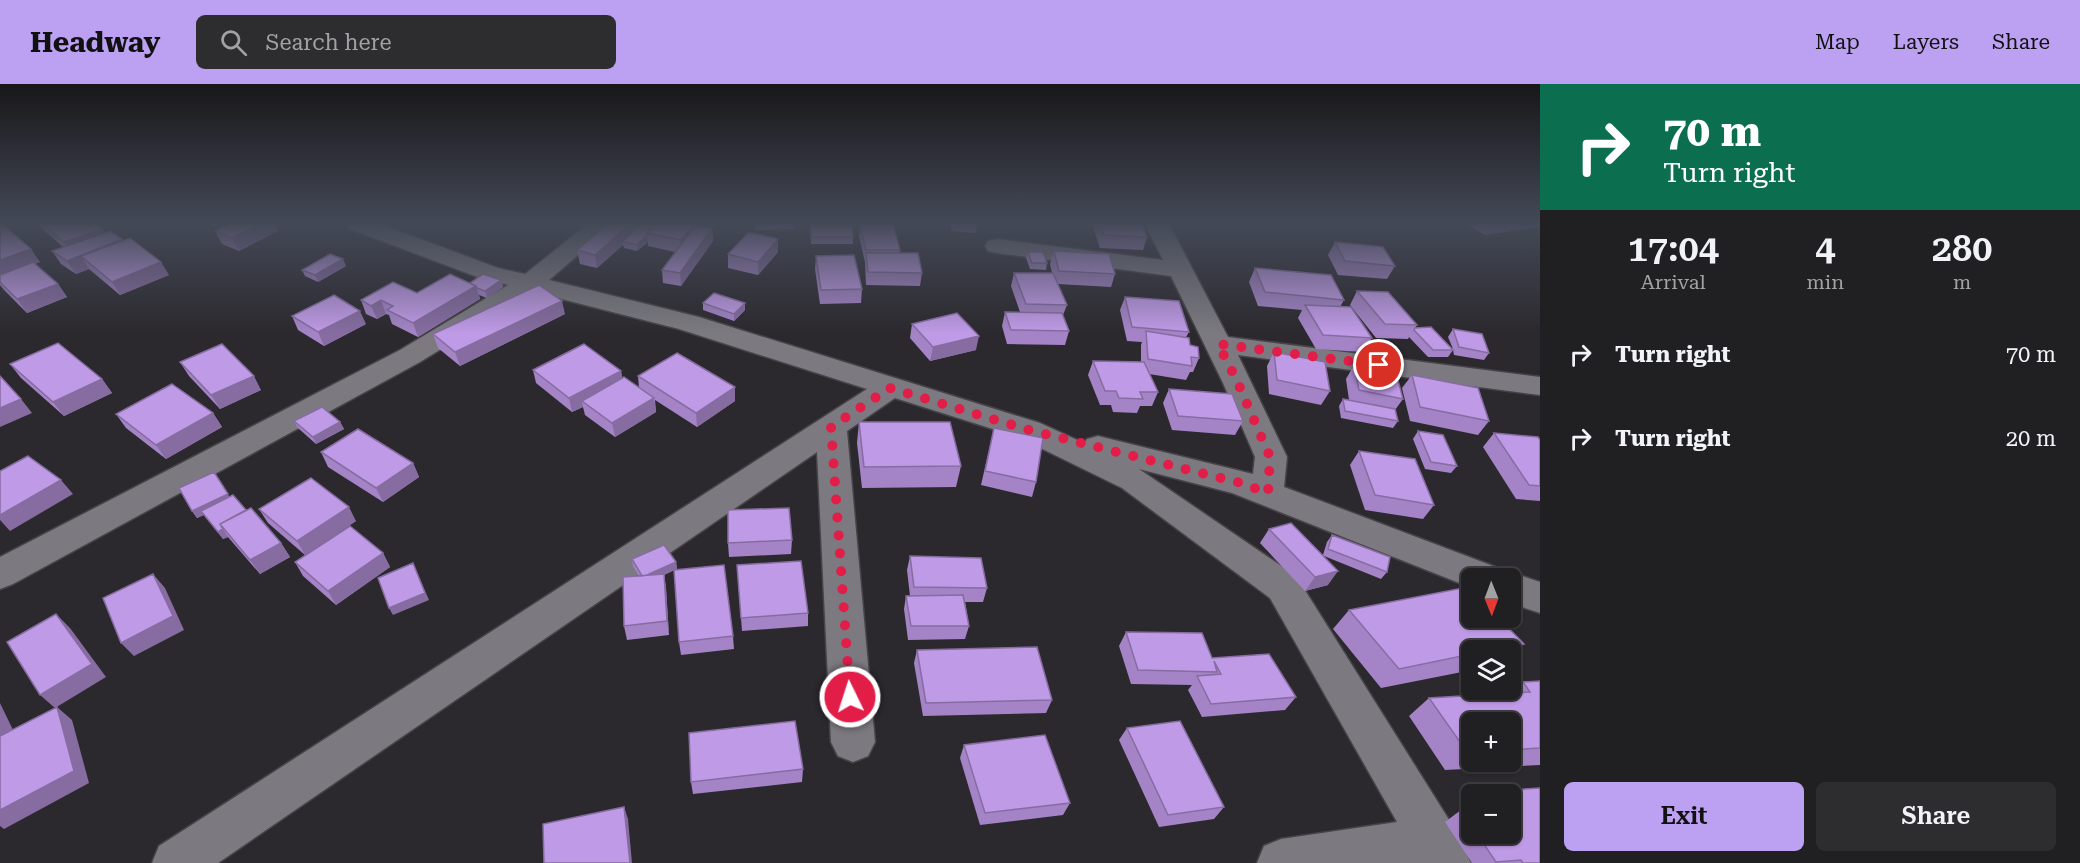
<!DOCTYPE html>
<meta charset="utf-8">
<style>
:root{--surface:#201f22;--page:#2d2c2f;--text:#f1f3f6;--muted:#a2a2a5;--line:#3d3d40;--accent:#bca0f2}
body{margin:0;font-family:"Roboto Serif",serif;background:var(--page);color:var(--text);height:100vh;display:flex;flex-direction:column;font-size:22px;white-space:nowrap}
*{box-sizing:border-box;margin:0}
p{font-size:20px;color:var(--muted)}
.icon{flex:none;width:33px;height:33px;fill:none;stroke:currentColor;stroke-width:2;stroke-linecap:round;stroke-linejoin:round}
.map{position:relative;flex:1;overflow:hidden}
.side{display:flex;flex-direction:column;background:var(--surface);width:540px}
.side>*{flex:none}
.top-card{background:#0b6e4f;color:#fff;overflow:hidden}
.needle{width:39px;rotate:179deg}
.controls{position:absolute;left:1461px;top:484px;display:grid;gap:12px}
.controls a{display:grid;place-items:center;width:60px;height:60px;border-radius:9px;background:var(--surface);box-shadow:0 2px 4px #0004,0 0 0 2px var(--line);font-size:30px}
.pin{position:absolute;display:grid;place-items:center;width:51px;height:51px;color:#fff;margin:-26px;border:3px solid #fff;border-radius:50%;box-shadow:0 2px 6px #0007}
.me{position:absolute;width:66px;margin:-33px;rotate:356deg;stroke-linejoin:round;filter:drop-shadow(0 0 4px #0008)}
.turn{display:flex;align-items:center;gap:21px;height:126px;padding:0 24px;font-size:27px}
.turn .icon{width:78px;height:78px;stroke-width:2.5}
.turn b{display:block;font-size:42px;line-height:51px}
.eta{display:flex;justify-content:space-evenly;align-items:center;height:102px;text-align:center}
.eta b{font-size:36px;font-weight:600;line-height:42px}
.cta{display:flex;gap:12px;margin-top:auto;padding:12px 24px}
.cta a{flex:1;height:69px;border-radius:9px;background:var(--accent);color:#111;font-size:24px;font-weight:600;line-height:69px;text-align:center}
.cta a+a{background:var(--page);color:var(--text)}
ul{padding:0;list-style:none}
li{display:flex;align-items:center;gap:18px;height:84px;padding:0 24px}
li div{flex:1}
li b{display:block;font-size:22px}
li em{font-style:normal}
header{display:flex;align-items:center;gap:36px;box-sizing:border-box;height:84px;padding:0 30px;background:var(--accent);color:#111}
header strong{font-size:28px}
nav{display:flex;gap:33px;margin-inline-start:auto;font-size:21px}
.search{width:420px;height:54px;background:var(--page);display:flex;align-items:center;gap:15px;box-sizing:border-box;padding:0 21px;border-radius:9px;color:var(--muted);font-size:22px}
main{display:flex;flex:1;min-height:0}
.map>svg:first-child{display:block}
</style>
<header>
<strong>Headway</strong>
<div class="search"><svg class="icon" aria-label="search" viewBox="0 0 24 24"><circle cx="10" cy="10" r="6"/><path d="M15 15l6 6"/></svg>Search here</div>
<nav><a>Map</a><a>Layers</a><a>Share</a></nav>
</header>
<main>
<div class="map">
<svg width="1540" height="779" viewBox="0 0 1540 779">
<rect width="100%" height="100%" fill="#2b292e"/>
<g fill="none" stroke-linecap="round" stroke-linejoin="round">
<defs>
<path id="minor" d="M 347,140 L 380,140 L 498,184 L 525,190 L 588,140 L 614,140 L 549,196 L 699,233 L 1040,339 L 1084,359 L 1087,355 L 1098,352 L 1253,390 L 1255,373 L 1223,299 L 1171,192 L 997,169 L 988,167 L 985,162 L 988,157 L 997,155 L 1163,176 L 1145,140 L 1169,140 L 1228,253 L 1540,293 L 1540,311 L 1238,271 L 1287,373 L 1284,403 L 1501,485 L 1504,490 L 1510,488 L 1540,498 L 1540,529 L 1510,519 L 1510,495 L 1472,495 L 1472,504 L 1232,409 L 1139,385 L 1296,492 L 1451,739 L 1471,779 L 1257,779 L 1264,762 L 1281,755 L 1397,738 L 1270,514 L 1122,404 L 1018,353 L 895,314 L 847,347 L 875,658 L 868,672 L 853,678 L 838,672 L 831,658 L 817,368 L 218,779 L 152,779 L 159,762 L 867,305 L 679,245 L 534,208 L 420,278 L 13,500 L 0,505 L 0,473 L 400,266 L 508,201 L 480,194 L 350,145 Z"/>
</defs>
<use href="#minor" stroke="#464448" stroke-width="3"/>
<use href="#minor" fill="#7c7a80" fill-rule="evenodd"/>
</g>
<path fill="#a484c6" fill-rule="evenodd" d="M 0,140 L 40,178 L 35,180 L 58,200 L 67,213 L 27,229 L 4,206 L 0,201 Z
M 37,140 L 97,140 L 105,149 L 123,157 L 169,191 L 120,211 L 89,185 L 76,190 L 61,180 L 52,167 L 63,163 Z
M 755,140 L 794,140 L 794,145 L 755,146 Z
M 810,140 L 849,140 L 849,141 L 840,141 L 840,142 L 853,153 L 853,160 L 811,160 Z
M 860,140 L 900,166 L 900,169 L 922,189 L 920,202 L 866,201 L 865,178 L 859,152 Z
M 951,140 L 977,140 L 976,149 L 951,147 Z
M 1092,140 L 1142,140 L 1147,153 L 1143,166 L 1100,164 Z
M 1467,140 L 1540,140 L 1485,151 Z
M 654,142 L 695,142 L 712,144 L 713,157 L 681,202 L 663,199 L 662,186 L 675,168 L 648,162 L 648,158 L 637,167 L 624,164 L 623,161 L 597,184 L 580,180 L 577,166 Z
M 215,147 L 278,147 L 239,167 L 222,160 Z
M 1335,158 L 1395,182 L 1387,195 L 1338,191 L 1328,171 Z
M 1054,167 L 1115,190 L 1111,203 L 1058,200 L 1067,221 L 1063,231 L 1069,247 L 1065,261 L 1007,260 L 1002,242 L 1005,228 L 1020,228 L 1011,202 L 1014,189 L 1052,189 L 1050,180 Z
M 778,168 L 758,191 L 728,184 L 728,170 Z
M 1028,168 L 1047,179 L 1046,186 L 1030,185 L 1026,174 Z
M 816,172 L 862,205 L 861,219 L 820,220 L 815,185 Z
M 346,182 L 318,198 L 305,192 L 302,186 Z
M 1255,184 L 1344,216 L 1340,223 L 1372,254 L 1363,268 L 1316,265 L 1298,234 L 1302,226 L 1258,222 L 1249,198 Z
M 501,196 L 503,203 L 487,214 L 479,211 L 480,215 L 418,253 L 392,240 L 389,231 L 386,230 L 377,235 L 366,230 L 361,216 L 417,209 L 470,199 Z
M 1357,207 L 1417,241 L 1415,244 L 1453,265 L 1448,253 L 1453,245 L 1489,269 L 1484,276 L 1454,271 L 1453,266 L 1448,273 L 1428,273 L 1409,253 L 1408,255 L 1376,254 L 1350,221 Z
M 1125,213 L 1189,248 L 1186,253 L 1190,261 L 1199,274 L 1193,288 L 1190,288 L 1186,296 L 1149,290 L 1158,308 L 1152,322 L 1140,322 L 1137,329 L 1113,328 L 1111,321 L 1100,321 L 1088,291 L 1093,277 L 1141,278 L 1141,261 L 1142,258 L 1127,257 L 1120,226 Z
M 703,219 L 745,219 L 745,226 L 734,237 L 703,226 Z
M 565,230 L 460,282 L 438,264 L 433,250 Z
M 292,232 L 366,240 L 324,262 L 298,246 Z
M 912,240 L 976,266 L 930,277 L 910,254 Z
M 1274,268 L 1330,307 L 1321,321 L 1269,310 L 1267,282 Z
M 180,278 L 261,306 L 220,325 L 189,292 Z
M 10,280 L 102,295 L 112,309 L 64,332 L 21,294 Z
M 1354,281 L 1403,315 L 1395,326 L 1398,337 L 1393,344 L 1341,334 L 1339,322 L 1343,315 L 1349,316 L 1346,295 Z
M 533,286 L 621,287 L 622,294 L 639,304 L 638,292 L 735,303 L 735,317 L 697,343 L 655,316 L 656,328 L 615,353 L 585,331 L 583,323 L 572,328 L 536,299 Z
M 1412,291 L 1489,337 L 1478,351 L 1410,337 L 1402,304 Z
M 1169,305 L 1243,337 L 1235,351 L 1172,346 L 1163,319 Z
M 213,329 L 222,343 L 166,375 L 126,344 L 116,330 Z
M 294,337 L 340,338 L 344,345 L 316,360 L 298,344 Z
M 859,338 L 961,382 L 956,403 L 862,404 L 857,359 Z
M 994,344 L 1036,398 L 1032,413 L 981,401 Z
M 1418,347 L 1457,382 L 1451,389 L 1425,385 L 1413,355 Z
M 1494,349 L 1540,356 L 1540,417 L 1516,415 L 1483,363 Z
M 1359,367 L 1434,421 L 1423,435 L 1365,426 L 1350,381 Z
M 321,368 L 413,379 L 419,393 L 383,418 L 328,383 Z
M 229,412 L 246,426 L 281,459 L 290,473 L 260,490 L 228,453 L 223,455 L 204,431 L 197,434 L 192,427 Z
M 259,425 L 356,437 L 305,471 L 268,439 Z
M 1269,445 L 1323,471 L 1327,458 L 1332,451 L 1387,488 L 1381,495 L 1324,472 L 1328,501 L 1305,507 L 1260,459 Z
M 792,456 L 791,470 L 729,473 L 728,459 Z
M 383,469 L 390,483 L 336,521 L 303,492 L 295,478 Z
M 910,472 L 987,504 L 983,518 L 965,518 L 969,542 L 965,555 L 908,556 L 904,525 L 906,512 L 910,512 L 907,486 Z
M 632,475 L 676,478 L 677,485 L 733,552 L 734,565 L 681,571 L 679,558 L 674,486 L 664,491 L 666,504 L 669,551 L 627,556 L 624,542 L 639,492 L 633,482 Z
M 737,481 L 808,529 L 808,542 L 742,547 Z
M 1349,526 L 1524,560 L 1510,572 L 1510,567 L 1472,567 L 1472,586 L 1381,604 L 1333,545 Z
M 1126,548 L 1212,574 L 1296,613 L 1285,626 L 1202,633 L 1188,606 L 1192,601 L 1131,600 L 1119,562 Z
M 917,566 L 1052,616 L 1046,629 L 923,632 L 914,579 Z
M 1540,597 L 1540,681 L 1445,686 L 1409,632 L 1429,614 L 1510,609 L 1523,598 ZM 1472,639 L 1510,639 L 1510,678 L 1472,678 Z
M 1127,644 L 1224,723 L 1214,735 L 1159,743 L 1119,656 Z
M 964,661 L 1070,719 L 1063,731 L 980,741 L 960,674 Z
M 803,685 L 802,698 L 693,710 L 691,698 Z
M 1540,704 L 1540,779 L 1472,779 L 1445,738 L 1461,726 L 1465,726 L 1461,720 L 1472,713 L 1472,750 L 1510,750 L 1510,711 L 1474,711 L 1477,708 Z"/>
<path fill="#866ca1" d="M 212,140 L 221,140 L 213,143 Z
M 260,140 L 275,140 L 278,147 L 239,167 L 232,154 Z
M 630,140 L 641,140 L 623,157 L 623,161 L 597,184 L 595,171 Z
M 1492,140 L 1540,140 L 1540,143 L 1485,151 Z
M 695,141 L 681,169 L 680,156 Z
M 712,144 L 713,157 L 681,202 L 680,189 Z
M 102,145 L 110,158 L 72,171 L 64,158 Z
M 647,151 L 648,158 L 637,167 L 637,161 Z
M 122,155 L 130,168 L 81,172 L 89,185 L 76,190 L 67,177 Z
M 778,155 L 778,168 L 758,191 L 758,178 Z
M 31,165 L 40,178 L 0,193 L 0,176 Z
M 343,175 L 346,182 L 318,198 L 315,191 Z
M 161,178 L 169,191 L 120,211 L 112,198 Z
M 501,196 L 503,203 L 487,214 L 485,207 Z
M 58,200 L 67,213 L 27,229 L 17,215 Z
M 476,202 L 480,215 L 418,253 L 413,239 Z
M 381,216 L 386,230 L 377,235 L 371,222 Z
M 562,217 L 565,230 L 460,282 L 455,268 Z
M 745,219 L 745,226 L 734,237 L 734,230 Z
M 360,227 L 366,240 L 324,262 L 318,248 Z
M 979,252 L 976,266 L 930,277 L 933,263 Z
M 621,287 L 623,301 L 582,317 L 583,323 L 572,328 L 569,314 Z
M 254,292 L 261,306 L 220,325 L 211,311 Z
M 102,295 L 112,309 L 64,332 L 53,318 Z
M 735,303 L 735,317 L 697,343 L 696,329 Z
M 654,314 L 656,328 L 615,353 L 612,339 Z
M 21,315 L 32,329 L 0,343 L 0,324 Z
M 213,329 L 222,343 L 166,375 L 156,361 Z
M 340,338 L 344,345 L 316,360 L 313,353 Z
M 413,379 L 419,393 L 383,418 L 376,404 Z
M 214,388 L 232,417 L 197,434 L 192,427 Z
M 61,396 L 73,410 L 10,447 L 0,436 L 0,431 Z
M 349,423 L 356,437 L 305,471 L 297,457 Z
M 223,445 L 228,453 L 223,455 L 218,448 Z
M 281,459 L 290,473 L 260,490 L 250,476 Z
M 383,469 L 390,483 L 336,521 L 328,507 Z
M 676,478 L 677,485 L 664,491 L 666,504 L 669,551 L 667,537 L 643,493 Z
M 413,479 L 429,516 L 393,531 L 389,524 Z
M 1338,487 L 1328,501 L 1305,507 L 1315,493 Z
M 153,490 L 165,504 L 184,546 L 134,572 L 121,559 Z
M 56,530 L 70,544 L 106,593 L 55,624 L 40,611 Z
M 0,619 L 14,648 L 0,656 Z
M 57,623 L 72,636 L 89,699 L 4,745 L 0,742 L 0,726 Z
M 624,723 L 628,735 L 632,779 L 630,779 Z"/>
<path fill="#bf9ae6" stroke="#866ca1" stroke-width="1.5" d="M 0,140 L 2,140 L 31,165 L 0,176 Z
M 43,140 L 97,140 L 102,145 L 64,158 Z
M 230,140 L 260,140 L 232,154 L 215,147 Z
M 608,140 L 630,140 L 595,171 L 577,166 Z
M 641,140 L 654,142 L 647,149 L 647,151 L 637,161 L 623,157 Z
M 656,140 L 691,140 L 695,141 L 680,156 L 647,149 Z
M 860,140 L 893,140 L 900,166 L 866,166 Z
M 954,140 L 977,140 L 977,142 Z
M 1100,140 L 1142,140 L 1147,153 L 1104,151 Z
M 695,142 L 712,144 L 680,189 L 662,186 Z
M 811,142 L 852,142 L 853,153 L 812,153 Z
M 110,147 L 122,155 L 67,177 L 52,167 Z
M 749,148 L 778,155 L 758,178 L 728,170 Z
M 130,154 L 161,178 L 112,198 L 81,172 Z
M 1335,158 L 1383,163 L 1395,182 L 1345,177 Z
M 1054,167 L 1109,170 L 1115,190 L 1059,187 Z
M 1028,168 L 1043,168 L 1047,179 L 1032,179 Z
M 866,169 L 918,169 L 922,189 L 868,188 Z
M 330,170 L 343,175 L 315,191 L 302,186 Z
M 854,171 L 862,205 L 821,206 L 816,172 Z
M 33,178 L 58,200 L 17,215 L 0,198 L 0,191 Z
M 1255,184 L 1331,191 L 1344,216 L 1265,208 Z
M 1014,189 L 1053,189 L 1067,221 L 1026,220 Z
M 450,190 L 476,202 L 413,239 L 387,226 L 393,222 L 381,216 L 371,222 L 361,216 L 393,198 L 417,209 Z
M 483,190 L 501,196 L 485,207 L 477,204 L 476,202 L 470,199 Z
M 539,201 L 562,217 L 455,268 L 433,250 Z
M 1357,207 L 1388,208 L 1417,241 L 1385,240 Z
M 714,209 L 745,219 L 734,230 L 703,219 Z
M 334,211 L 360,227 L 318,248 L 292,232 Z
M 1125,213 L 1179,217 L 1189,248 L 1132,243 Z
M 1305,221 L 1351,223 L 1372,254 L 1323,251 Z
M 1005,228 L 1062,229 L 1069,247 L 1011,246 Z
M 957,229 L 979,252 L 933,263 L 912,240 Z
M 1431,243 L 1453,266 L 1433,266 L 1414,246 L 1415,244 Z
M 1453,245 L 1482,250 L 1489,269 L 1459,263 Z
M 1146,247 L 1189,254 L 1190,261 L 1198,263 L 1199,274 L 1191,273 L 1192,282 L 1148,275 Z
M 58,259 L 102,295 L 53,318 L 10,280 Z
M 222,260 L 254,292 L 211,311 L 180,278 Z
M 584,260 L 621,287 L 569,314 L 533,286 Z
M 1274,268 L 1325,278 L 1330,307 L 1277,296 Z
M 677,269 L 735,303 L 696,329 L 638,292 Z
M 1093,277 L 1144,278 L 1158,308 L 1140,308 L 1143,315 L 1119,314 L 1116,307 L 1105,307 Z
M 1354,281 L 1396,289 L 1403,315 L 1359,306 Z
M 1412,291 L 1478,304 L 1489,337 L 1420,323 Z
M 0,292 L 21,315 L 0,324 Z
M 624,293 L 654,314 L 612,339 L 582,317 Z
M 172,300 L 213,329 L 156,361 L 116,330 Z
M 1169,305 L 1232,310 L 1243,337 L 1178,332 Z
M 1343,315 L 1395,325 L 1398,337 L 1345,327 Z
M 322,323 L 340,338 L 313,353 L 294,337 Z
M 859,338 L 950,338 L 961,382 L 864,383 Z
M 994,344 L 1043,354 L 1036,398 L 985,387 Z
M 358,345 L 413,379 L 376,404 L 321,368 Z
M 1418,347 L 1443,351 L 1457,382 L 1431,378 Z
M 1494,349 L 1538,353 L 1540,356 L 1540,402 L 1529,401 Z
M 1359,367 L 1415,375 L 1434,421 L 1375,411 Z
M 28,372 L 61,396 L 0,431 L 0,387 Z
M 214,388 L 228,410 L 192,427 L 179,404 Z
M 311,394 L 349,423 L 297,457 L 259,425 Z
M 233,411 L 246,426 L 220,440 L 223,445 L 218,448 L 201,427 Z
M 251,424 L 281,459 L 250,476 L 220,440 Z
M 789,424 L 792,456 L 728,459 L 728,426 Z
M 1291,439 L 1338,487 L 1315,493 L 1269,445 Z
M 350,442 L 383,469 L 328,507 L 295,478 Z
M 1332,451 L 1390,473 L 1387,488 L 1328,465 Z
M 664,461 L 676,478 L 647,491 L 642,492 L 632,475 Z
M 910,472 L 981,474 L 987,504 L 914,503 Z
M 801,477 L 808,529 L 741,534 L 737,481 Z
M 413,479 L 425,509 L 389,524 L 378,494 Z
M 724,481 L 733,552 L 679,558 L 674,486 Z
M 153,490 L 173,532 L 121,559 L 103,514 Z
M 664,490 L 667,537 L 624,542 L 623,493 Z
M 1468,503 L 1472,506 L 1472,534 L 1499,534 L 1524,560 L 1489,567 L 1472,567 L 1472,570 L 1399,585 L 1349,526 Z
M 963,511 L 969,542 L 911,542 L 906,512 Z
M 56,530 L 92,580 L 40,611 L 7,558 Z
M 1126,548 L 1202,549 L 1212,574 L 1269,570 L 1296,613 L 1211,620 L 1197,592 L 1221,590 L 1214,577 L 1217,588 L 1138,586 Z
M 1037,563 L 1052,616 L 926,619 L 917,566 Z
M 1540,597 L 1540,664 L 1510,666 L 1510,639 L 1472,639 L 1472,668 L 1467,668 L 1429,614 L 1530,608 L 1523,598 Z
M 57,623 L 74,687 L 0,726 L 0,652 Z
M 795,637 L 803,685 L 691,698 L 689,649 Z
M 1180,637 L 1224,723 L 1168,731 L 1127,644 Z
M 1045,651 L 1070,719 L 985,729 L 964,661 Z
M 1540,704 L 1540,779 L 1523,779 L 1521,776 L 1496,778 L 1477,750 L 1510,750 L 1510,711 L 1479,711 L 1477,708 Z
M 624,723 L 630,779 L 544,779 L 543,740 Z
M 1472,725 L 1472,741 L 1461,726 Z"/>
<linearGradient id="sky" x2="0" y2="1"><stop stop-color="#181719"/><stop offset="0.56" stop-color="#444957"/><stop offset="1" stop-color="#444957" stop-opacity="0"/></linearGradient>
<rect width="1540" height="249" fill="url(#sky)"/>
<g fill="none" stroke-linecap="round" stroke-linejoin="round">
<path stroke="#e11d48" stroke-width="10" stroke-dasharray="0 18" d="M 850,613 L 831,343 L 890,304 L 1029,346 L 1241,399 L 1268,409 L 1270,373 L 1238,299 L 1218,260 L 1379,281"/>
</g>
</svg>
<div class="controls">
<a><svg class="needle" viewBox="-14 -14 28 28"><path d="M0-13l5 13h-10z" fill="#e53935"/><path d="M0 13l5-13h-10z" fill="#a2a2a5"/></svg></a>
<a><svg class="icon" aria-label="layers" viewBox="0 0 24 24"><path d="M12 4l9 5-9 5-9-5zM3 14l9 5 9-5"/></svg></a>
<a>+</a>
<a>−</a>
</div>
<div class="pin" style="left:1379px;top:281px;background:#d93025"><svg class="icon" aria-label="arrive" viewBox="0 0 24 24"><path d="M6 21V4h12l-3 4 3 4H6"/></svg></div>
<svg class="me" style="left:850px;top:613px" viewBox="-20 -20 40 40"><circle r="17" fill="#e11d48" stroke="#fff" stroke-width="3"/><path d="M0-11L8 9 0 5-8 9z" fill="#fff"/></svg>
</div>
<section class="side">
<div class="top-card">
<div class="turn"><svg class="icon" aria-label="right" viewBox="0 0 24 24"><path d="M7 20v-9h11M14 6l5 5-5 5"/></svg><div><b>70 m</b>Turn right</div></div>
</div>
<div class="eta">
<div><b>17:04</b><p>Arrival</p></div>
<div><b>4</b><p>min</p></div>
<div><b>280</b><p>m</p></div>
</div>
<ul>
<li><svg class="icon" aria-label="right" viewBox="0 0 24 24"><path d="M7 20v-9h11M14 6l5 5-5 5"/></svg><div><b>Turn right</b></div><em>70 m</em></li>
<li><svg class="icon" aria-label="right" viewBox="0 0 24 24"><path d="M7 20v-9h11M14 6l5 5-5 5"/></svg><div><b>Turn right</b></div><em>20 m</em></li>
</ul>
<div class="cta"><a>Exit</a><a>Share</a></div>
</section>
</main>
